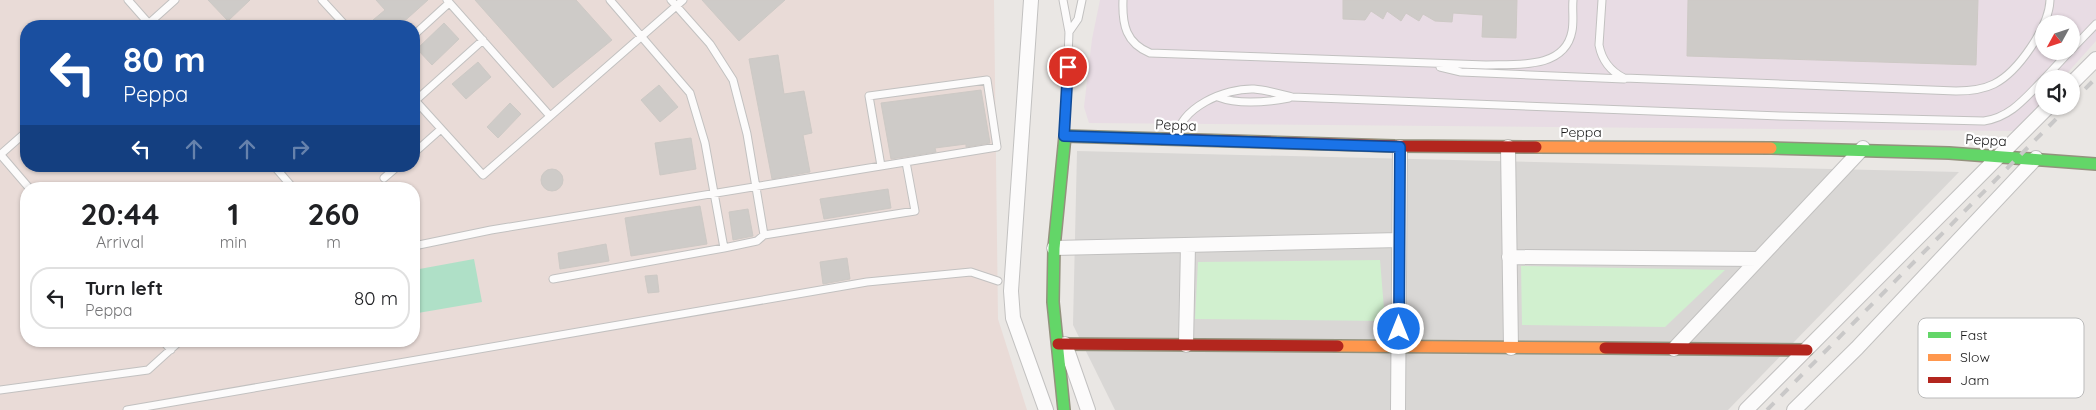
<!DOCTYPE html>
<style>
:root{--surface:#fff;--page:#f6f6f6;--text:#202124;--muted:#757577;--line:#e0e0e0}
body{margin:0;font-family:Quicksand,sans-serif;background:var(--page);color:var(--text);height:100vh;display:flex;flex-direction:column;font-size:19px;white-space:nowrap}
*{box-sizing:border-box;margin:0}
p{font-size:16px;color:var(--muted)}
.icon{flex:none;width:28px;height:28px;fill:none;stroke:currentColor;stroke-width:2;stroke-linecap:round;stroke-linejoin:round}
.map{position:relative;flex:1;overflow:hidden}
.side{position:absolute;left:20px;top:182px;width:400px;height:165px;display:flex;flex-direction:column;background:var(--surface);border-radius:20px;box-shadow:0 1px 4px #0004}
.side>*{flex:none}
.hud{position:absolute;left:20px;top:20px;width:400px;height:152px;border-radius:20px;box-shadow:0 1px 4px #0004;background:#1a4fa0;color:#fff;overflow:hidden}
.needle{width:32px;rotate:230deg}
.buttons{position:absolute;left:2035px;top:15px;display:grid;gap:10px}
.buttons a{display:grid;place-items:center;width:45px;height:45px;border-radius:50%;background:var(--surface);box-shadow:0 1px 4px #0004;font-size:25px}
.pin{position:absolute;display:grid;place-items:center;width:42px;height:42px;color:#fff;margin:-21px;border:2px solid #fff;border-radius:50%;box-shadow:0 1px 5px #0007}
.me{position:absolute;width:55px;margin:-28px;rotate:0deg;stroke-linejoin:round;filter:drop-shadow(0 0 4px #0008)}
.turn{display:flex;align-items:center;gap:18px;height:105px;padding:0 20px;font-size:22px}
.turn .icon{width:65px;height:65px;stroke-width:2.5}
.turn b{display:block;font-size:35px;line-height:42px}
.lanes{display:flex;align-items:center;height:48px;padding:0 20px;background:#0003;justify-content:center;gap:25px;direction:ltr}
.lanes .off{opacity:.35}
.eta{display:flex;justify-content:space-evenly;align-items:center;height:85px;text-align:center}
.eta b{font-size:30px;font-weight:700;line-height:35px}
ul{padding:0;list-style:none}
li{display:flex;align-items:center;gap:15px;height:62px;margin:0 10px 8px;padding:0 10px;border:2px solid var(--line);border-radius:20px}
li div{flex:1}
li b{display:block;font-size:19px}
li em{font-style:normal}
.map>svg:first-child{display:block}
</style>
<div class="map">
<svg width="2096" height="410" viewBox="0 0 2096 410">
<rect width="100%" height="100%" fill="#eae7e4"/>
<path fill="#d9d7d5" d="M 1077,151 L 1959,172 L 1728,410 L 1115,410 L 1073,325 Z"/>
<path fill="#e8dce4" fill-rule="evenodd" d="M 1100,0 L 2096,0 L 2096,41 L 2062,79 L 2044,79 L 2044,100 L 2016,131 L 1089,123 L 1084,107 L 1092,39 ZM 2044,24 L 2071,24 L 2071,51 L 2044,51 Z"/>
<path fill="#e9dbd7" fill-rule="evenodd" d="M 0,0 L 994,0 L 998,319 L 1027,410 L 0,410 ZM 26,26 L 414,26 L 414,166 L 26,166 ZM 26,189 L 414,189 L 414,341 L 26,341 Z"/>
<path fill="#d1f0cf" d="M 1380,260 L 1385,321 L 1195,319 L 1198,262 Z
M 1521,266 L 1725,270 L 1665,327 L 1522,325 Z"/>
<path fill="#afe0c7" d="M 474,259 L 482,302 L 418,313 L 414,288 L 414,270 Z"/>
<path fill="#cecbc8" stroke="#cdc9c5" d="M 208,0 L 250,0 L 228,21 Z
M 376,0 L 428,0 L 399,26 L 378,26 L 373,20 L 385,10 Z
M 475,0 L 576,0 L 612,40 L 553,88 Z
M 702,0 L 785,0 L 739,41 Z
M 1343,0 L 1517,0 L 1516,38 L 1482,37 L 1483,15 L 1453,13 L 1452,22 L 1435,21 L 1423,14 L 1419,21 L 1406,13 L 1401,21 L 1387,11 L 1383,19 L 1371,11 L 1365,20 L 1343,19 Z
M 1688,0 L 1978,0 L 1976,65 L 1687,56 Z
M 444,23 L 459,39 L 432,65 L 417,49 Z
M 778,55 L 784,94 L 804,91 L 812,133 L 803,135 L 810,172 L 772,179 L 749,59 Z
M 478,62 L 491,77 L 466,99 L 452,84 Z
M 659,85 L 678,107 L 660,122 L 641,100 Z
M 981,90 L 990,143 L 966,147 L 966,144 L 935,148 L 936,152 L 891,159 L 881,103 Z
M 510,103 L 521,114 L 498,138 L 487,127 Z
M 691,138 L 696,169 L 660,175 L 655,143 Z
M541 180a11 11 0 1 1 22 0a11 11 0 1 1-22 0Z
M 888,189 L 891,208 L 824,219 L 820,199 Z
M 700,206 L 707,244 L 631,256 L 625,218 Z
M 748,209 L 753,236 L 733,240 L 729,212 Z
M 606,244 L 609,261 L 560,269 L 558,253 Z
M 847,258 L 850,279 L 823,284 L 820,262 Z
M 657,275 L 659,292 L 648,293 L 645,276 Z"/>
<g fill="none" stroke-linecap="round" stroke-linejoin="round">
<defs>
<path id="lane" d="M 128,0 L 151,26
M 322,0 L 346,26
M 447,0 L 550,116
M 610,0 L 690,93 L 705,143 L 724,248
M 671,0 L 710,44 L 733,80 L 747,134 L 764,235
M 1063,0 L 1069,32 L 1065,134
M 1123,0 C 1122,25 1126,43 1150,53 L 1486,65 C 1515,64 1565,70 1572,31 C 1574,21 1572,10 1573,0
M 1602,0 L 1599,45 C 1602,61 1610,71 1624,78 L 1956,91 C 1969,91 1982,90 1994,84 C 2018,72 2049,27 2050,0
M 146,26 L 175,0
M 1069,32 L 1078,19 L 1082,0
M 414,35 L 449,3
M 2071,50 L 2096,24
M 1440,67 L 1461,72 L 1624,79
M 2044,79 L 2070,51
M 1218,97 C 1239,105 1268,102 1289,98
M 414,99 L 483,175 L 683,0
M 415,101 L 483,40
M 1176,139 C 1180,107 1225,88 1254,89 C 1267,90 1280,94 1292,97 L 1780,116 L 1984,121 C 2011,117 2025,98 2044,79
M 414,153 L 441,129
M 0,154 L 30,189
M 0,155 L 26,132
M 274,166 L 294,189
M 384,178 L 398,166
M 414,246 L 491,230 L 997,147 L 987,80 L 869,96 L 881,166
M 553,279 L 724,248 L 757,241 L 764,235 L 915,211 L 906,162
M 163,341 L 171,350
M 0,390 L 148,370 L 180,341
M 127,410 L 867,282 L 971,272 L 998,281"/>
<path id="street" d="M 1031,0 L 1011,291 L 1013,318 L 1046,410
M 2071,84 L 2096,59
M 1508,147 L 1511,348
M 1054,248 L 1399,240
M 1509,257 L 1758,259
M 1065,344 L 1088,410
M 1186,345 L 1188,245
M 1674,349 L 1863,148
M 1398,410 L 1400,147
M 1746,410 L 2049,106
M 1794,410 L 1857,348 L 2036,158"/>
<path id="fast" d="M 1771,148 L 1949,153 L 2096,164
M 1064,410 L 1053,302 L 1054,248 L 1065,136 L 1164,139"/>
<path id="slow" d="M 1536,147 L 1771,148
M 1338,346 L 1605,348"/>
<path id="jam" d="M 1164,139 L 1395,146 L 1536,147
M 1058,344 L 1338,346
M 1605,348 L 1807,350"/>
</defs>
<use href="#lane" stroke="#c2c1c0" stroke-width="9"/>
<use href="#street" stroke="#c2c1c0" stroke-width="16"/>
<use href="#fast" stroke="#93927d" stroke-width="14"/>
<use href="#slow" stroke="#93927d" stroke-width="14"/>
<use href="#jam" stroke="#93927d" stroke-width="14"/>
<use href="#lane" stroke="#fcfbfb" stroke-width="7"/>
<use href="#street" stroke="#fcfbfb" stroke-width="14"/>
<use href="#fast" stroke="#63d668" stroke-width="11"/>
<use href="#slow" stroke="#ff974d" stroke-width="11"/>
<use href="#jam" stroke="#b3261e" stroke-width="11"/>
<path stroke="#c9c8c8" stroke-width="4" stroke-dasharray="10 10" stroke-linecap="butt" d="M 2071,103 L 2096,78
M 1767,410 L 2069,106"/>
</g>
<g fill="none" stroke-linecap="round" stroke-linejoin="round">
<defs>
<path id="route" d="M 1068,67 L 1064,136 L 1400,147 L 1399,329"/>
</defs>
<use href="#route" stroke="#114b97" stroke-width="12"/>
<use href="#route" stroke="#1a73e8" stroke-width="9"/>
</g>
<g text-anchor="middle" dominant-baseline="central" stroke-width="4.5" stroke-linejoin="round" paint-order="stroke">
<g font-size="14" fill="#1b1b1b" stroke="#fff">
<text transform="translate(1176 125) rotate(2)">Peppa</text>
<text x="1581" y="132">Peppa</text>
<text transform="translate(1986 140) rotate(3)">Peppa</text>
</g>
</g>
<rect x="1918" y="318" width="166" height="80" rx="8" fill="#fff" stroke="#bbb" stroke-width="1"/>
<rect x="1928" y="332" width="23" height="6" fill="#63d668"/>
<rect x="1928" y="354" width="23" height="7" fill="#ff974d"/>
<rect x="1928" y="377" width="23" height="6" fill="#b3261e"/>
<g font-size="14" fill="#1b1b1b">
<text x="1960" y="340">Fast</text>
<text x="1960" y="362">Slow</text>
<text x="1960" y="385">Jam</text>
</g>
</svg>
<div class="buttons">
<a><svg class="needle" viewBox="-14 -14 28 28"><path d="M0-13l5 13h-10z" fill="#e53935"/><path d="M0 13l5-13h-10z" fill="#757577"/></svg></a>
<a><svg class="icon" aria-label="sound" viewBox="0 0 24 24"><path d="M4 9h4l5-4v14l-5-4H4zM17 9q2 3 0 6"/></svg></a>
</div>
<div class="pin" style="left:1068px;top:67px;background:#d93025"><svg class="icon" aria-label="arrive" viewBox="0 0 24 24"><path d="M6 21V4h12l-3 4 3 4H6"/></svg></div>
<svg class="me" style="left:1399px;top:329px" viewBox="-20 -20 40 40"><circle r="17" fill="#1a73e8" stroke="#fff" stroke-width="3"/><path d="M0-11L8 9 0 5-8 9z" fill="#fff"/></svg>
<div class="hud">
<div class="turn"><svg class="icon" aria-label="left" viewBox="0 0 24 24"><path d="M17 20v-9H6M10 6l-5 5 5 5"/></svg><div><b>80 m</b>Peppa</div></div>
<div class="lanes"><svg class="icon" aria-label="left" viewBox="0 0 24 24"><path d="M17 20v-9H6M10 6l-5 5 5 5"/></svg><svg class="icon off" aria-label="ahead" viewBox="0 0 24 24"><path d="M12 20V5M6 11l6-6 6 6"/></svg><svg class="icon off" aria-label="ahead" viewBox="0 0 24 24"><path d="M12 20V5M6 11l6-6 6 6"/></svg><svg class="icon off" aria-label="right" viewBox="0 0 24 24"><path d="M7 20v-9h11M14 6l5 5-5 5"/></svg></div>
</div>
<section class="side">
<div class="eta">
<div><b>20:44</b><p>Arrival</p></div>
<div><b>1</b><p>min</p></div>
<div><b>260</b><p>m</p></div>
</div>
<ul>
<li><svg class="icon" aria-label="left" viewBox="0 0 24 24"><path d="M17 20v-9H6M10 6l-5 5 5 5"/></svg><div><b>Turn left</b><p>Peppa</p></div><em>80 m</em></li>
</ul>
</section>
</div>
